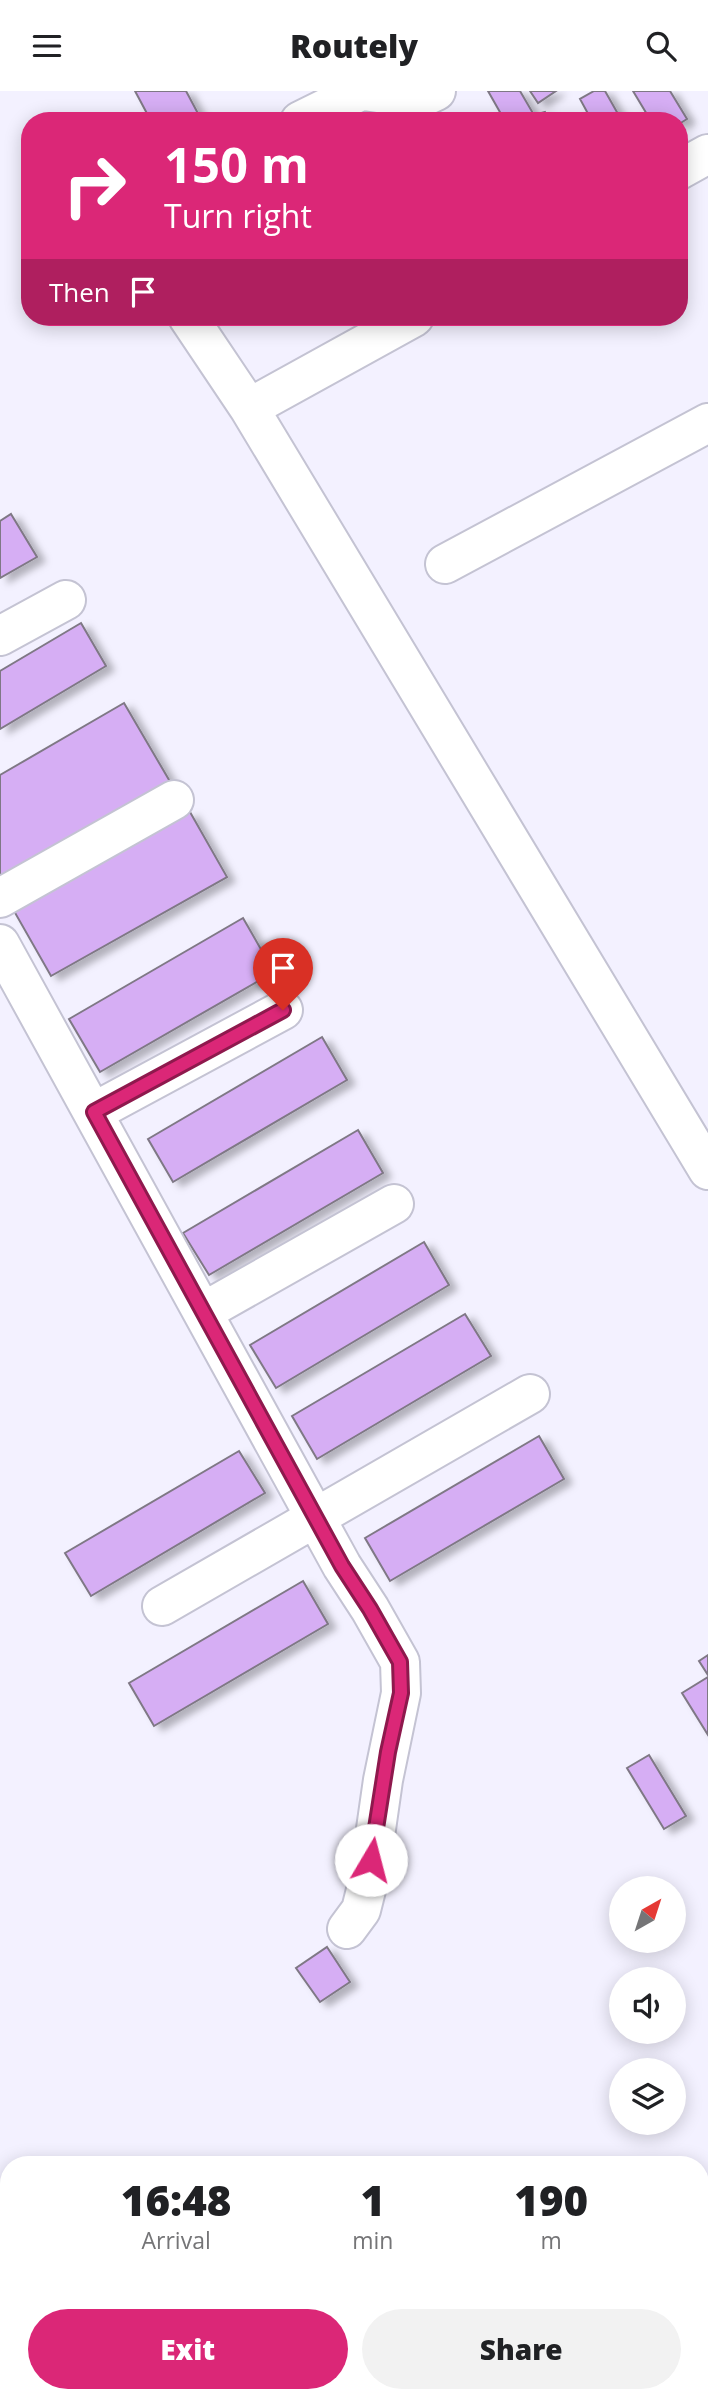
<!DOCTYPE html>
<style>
:root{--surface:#fff;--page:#f2f2f2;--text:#202124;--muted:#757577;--accent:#db2777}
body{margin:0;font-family:"Open Sans",sans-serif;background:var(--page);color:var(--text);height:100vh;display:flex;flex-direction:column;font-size:26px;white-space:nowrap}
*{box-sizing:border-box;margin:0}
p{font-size:23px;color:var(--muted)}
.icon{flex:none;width:38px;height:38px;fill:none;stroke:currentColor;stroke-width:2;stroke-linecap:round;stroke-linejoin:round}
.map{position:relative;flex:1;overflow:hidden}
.sheet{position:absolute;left:0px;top:2065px;width:709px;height:247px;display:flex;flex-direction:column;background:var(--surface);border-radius:28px 28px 0 0;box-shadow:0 4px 18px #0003}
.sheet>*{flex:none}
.banner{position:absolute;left:21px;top:21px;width:667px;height:214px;border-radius:28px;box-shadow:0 4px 18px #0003;background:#db2777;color:#fff;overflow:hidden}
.needle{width:46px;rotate:39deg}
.buttons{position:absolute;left:609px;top:1785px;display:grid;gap:14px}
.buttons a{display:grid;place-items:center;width:77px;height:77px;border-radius:50%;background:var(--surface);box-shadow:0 4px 18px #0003;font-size:35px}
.pin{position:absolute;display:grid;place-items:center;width:60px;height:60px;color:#fff;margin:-72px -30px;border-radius:50% 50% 50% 0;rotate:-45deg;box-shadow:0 0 7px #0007}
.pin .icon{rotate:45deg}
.me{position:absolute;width:77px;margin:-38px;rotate:8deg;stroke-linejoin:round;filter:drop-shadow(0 0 5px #0008)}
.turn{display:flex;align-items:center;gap:24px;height:147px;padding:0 28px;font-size:32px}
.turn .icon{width:91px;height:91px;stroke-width:2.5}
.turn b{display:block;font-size:49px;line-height:60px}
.then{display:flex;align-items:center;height:66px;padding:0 28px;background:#0003;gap:14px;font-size:26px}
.eta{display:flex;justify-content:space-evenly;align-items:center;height:119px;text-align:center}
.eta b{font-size:42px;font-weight:800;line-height:49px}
.cta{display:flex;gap:14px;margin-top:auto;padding:14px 28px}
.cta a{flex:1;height:80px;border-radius:42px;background:var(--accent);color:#fff;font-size:28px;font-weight:800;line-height:80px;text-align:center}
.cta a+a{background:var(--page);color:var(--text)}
header{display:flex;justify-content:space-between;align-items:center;height:91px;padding:0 28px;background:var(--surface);font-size:32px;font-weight:800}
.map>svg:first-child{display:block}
</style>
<header><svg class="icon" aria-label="menu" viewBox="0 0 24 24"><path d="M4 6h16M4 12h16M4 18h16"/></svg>Routely<svg class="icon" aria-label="search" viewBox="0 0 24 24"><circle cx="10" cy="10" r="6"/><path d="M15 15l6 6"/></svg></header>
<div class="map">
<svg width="708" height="2311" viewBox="0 0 708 2311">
<defs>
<filter id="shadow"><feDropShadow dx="8" dy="4.5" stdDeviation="3.5" flood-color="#0004"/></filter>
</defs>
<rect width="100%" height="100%" fill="#f3f1ff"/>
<path fill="#e6e4f7" d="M 0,2120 L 9,2121 L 9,2303 L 700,2303 L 700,2174 L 708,2175 L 708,2311 L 0,2311 Z"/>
<path fill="#d6aef4" stroke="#7f7885" stroke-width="2" filter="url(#shadow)" d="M 135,0 L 186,0 L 202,30 L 151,30 Z
M 488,0 L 520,0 L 534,24 L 522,30 L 505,30 Z
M 530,0 L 556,0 L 538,12 Z
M 594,0 L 605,0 L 622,30 L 592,30 L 580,8 Z
M 633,0 L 670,0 L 687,28 L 679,33 L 679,30 L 651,30 Z
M 545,21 L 550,30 L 526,30 L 534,24 Z
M 11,423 L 37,466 L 0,487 L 0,430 Z
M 81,532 L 106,575 L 0,638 L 0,580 Z
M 124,612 L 172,694 L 0,793 L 0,684 Z
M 190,721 L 227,786 L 51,885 L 14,820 Z
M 243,827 L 274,881 L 100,981 L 69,928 Z
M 322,946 L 347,989 L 173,1091 L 148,1048 Z
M 358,1039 L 383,1082 L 209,1184 L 183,1142 Z
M 424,1151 L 449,1194 L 276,1297 L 250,1254 Z
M 465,1223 L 491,1265 L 317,1368 L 292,1325 Z
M 539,1345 L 564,1388 L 390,1490 L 365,1447 Z
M 239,1360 L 265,1402 L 91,1505 L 65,1462 Z
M 303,1490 L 328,1533 L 154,1635 L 129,1592 Z
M 708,1564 L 708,1584 L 699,1570 Z
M 708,1586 L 708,1644 L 682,1602 Z
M 649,1664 L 686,1725 L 664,1738 L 627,1677 Z
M 327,1856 L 350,1891 L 320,1911 L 296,1877 Z"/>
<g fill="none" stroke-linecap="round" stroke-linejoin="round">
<defs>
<path id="minor" d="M 364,0 L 419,8 L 436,0
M 300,30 L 361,0
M 679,79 L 708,63
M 188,226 L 249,317 L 708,1079
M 249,317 L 414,226
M 445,473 L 708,332
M 0,545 L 66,509
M 0,807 L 174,709
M 0,853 L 342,1475 L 370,1518 L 400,1571 L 401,1602 L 383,1689 L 369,1787 L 361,1819 L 347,1838
M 94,1021 L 283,919
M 203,1221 L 394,1113
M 162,1515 L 530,1303
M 0,2163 L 9,2163
M 700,2189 L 708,2189"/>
</defs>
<use href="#minor" stroke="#c4c3d3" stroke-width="42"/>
<use href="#minor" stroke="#fff" stroke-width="38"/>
</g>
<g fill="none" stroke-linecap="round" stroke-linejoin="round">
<defs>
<path id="route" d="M 283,919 L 94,1021 L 342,1475 L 370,1518 L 400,1571 L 401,1602 L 388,1661 L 371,1769"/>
</defs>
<use href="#route" stroke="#8e194d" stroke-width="18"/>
<use href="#route" stroke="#db2777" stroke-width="12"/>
</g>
</svg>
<div class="buttons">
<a><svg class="needle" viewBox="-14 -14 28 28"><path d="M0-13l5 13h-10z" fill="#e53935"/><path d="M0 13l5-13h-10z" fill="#757577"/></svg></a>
<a><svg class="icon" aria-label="sound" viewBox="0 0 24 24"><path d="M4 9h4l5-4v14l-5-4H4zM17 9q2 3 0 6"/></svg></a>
<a><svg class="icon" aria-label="layers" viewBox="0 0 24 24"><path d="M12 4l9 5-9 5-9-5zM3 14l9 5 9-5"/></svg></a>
</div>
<div class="pin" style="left:283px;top:919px;background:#d93025"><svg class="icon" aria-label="arrive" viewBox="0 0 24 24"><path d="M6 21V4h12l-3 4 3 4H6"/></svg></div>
<svg class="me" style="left:371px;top:1769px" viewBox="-20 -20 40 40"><circle r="19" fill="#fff"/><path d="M0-13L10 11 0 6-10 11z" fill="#db2777"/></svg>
<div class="banner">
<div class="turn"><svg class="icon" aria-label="right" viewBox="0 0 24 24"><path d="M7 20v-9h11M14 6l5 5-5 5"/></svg><div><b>150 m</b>Turn right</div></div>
<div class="then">Then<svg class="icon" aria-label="arrive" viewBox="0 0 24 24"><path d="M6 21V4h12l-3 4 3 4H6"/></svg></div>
</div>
<section class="sheet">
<div class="eta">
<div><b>16:48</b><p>Arrival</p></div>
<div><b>1</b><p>min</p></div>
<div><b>190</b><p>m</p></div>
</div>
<div class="cta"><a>Exit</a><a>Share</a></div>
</section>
</div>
